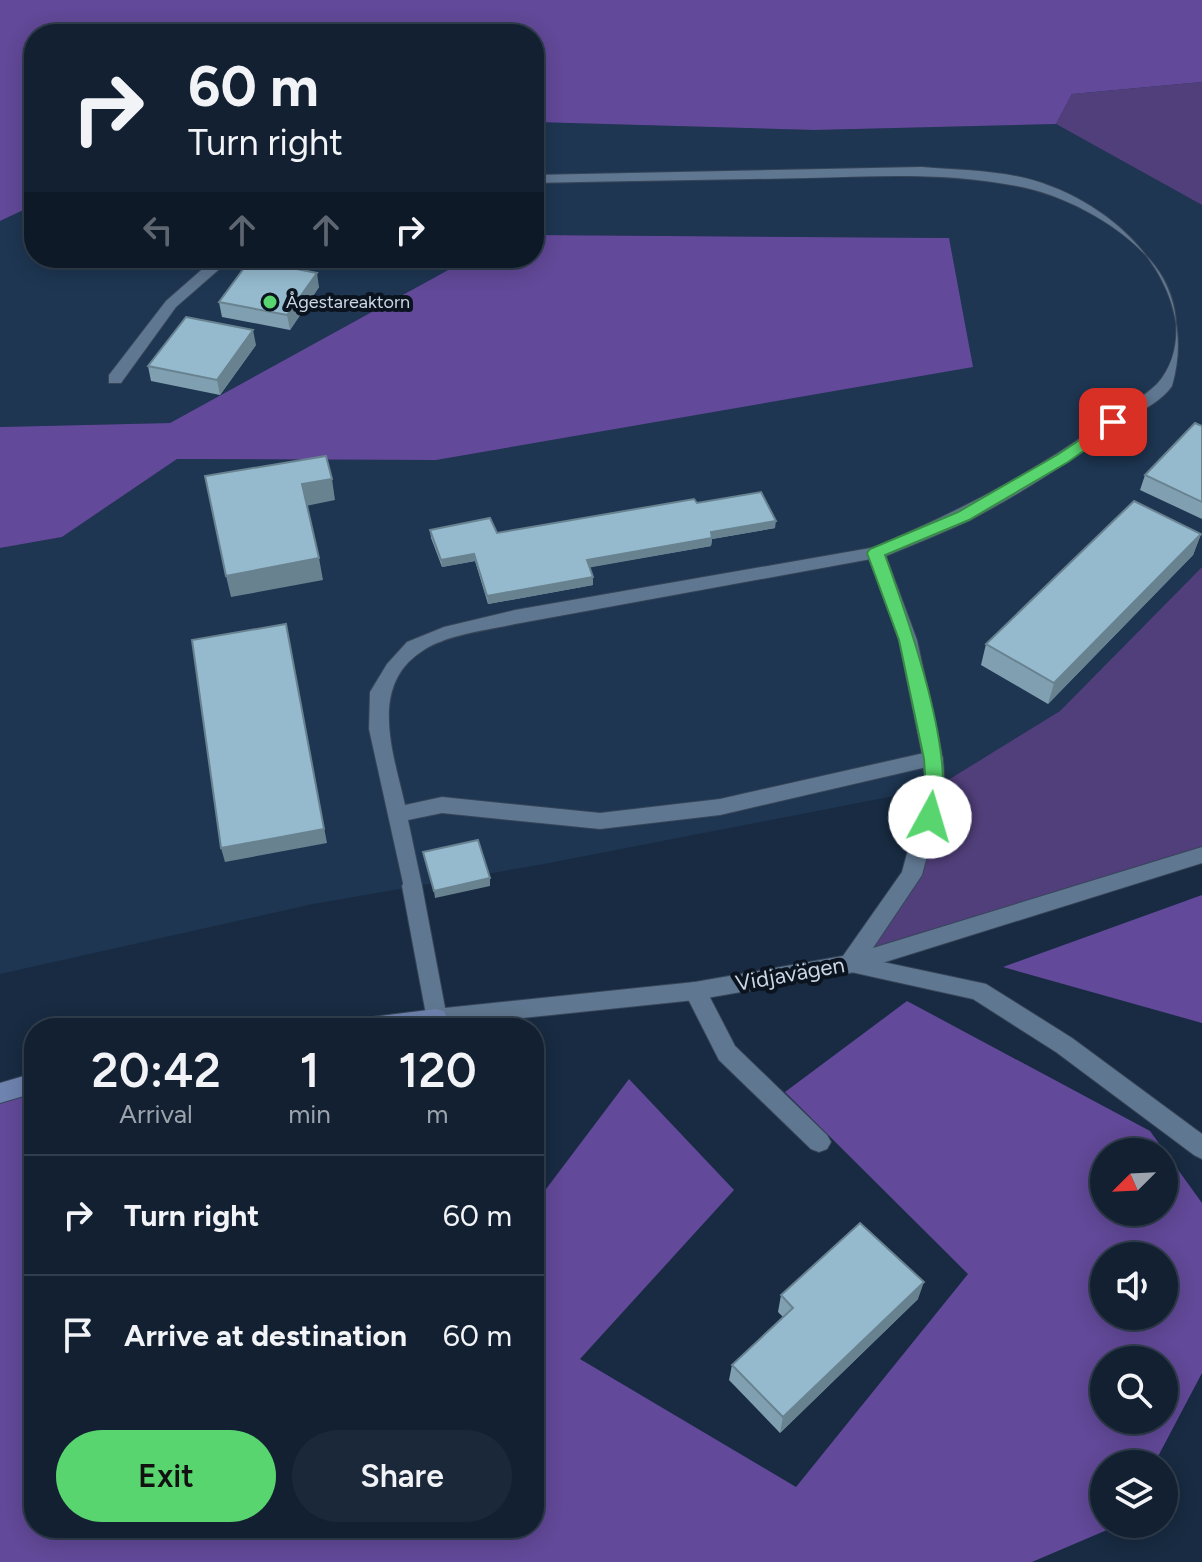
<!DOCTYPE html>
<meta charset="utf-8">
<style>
:root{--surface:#122032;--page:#1b283a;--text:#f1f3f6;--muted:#9ca3ac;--line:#313e4d;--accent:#58d56f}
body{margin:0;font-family:Figtree,sans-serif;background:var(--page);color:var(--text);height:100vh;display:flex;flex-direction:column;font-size:30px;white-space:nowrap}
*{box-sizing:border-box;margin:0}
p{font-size:26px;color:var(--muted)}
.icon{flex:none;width:44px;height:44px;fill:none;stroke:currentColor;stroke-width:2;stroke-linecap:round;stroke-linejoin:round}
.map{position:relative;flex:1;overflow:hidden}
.panel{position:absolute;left:24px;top:1018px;width:520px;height:520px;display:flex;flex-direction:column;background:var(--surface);border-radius:32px;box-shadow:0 4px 20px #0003,0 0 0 2px var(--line)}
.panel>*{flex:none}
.banner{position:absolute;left:24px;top:24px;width:520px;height:244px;border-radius:32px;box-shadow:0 4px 20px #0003,0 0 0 2px var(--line);background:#122032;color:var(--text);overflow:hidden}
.needle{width:52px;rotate:246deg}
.fabs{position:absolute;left:1090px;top:1138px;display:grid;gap:16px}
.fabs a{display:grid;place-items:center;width:88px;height:88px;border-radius:50%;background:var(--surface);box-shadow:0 4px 20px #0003,0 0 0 2px var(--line);font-size:40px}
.pin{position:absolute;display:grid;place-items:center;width:68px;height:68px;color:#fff;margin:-34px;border-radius:16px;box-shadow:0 4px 12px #0006}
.me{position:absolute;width:88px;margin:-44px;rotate:6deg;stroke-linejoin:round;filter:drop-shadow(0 0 6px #0008)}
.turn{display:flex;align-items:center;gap:28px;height:168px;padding:0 32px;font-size:36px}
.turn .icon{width:104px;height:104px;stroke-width:2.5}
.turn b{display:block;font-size:56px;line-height:68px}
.lanes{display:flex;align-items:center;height:76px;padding:0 32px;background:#0003;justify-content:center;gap:40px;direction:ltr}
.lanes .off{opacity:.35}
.eta{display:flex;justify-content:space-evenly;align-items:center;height:136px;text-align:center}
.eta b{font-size:48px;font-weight:600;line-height:56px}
.cta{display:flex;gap:16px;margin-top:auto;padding:16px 32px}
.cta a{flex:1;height:92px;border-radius:48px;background:var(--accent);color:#111;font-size:32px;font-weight:600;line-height:92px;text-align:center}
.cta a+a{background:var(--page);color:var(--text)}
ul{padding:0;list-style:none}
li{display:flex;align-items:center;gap:24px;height:120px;padding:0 32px;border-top:2px solid var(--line)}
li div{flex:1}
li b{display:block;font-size:30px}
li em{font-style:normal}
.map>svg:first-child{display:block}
</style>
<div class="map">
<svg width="1202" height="1562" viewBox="0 0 1202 1562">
<rect width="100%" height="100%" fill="#182b42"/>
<path fill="#1e3652" d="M 534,122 L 814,130 L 1056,124 L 1202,205 L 1202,567 L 1060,711 L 935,788 L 544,864 L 313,904 L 0,974 L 0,548 L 62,537 L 177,459 L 436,460 L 949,238 L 534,235 Z
M 34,205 L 34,258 L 470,258 L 170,423 L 0,427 L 0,221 Z"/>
<path fill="#513f7b" d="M 1202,82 L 1202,205 L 1056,124 L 1072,94 Z
M 1202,567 L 1202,855 L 850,964 L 912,875 L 935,788 L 1060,711 Z"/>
<path fill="#624999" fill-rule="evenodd" d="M 0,0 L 1202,0 L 1202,82 L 1072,94 L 1056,124 L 814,130 L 534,122 L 534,34 L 34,34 L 34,205 L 0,221 Z
M 534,235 L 949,238 L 973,367 L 436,460 L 177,459 L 62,537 L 0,548 L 0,427 L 170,423 L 470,258 L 534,258 Z
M 1202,895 L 1202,1023 L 1003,967 Z
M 907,1001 L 1150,1131 L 1202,1203 L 1202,1373 L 1154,1464 L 1104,1464 L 1104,1524 L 1121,1524 L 1032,1562 L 0,1562 L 0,1089 L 34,1099 L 34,1528 L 534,1528 L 534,1205 L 629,1079 L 734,1190 L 580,1359 L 796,1487 L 968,1274 L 785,1092 ZM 1104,1152 L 1164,1152 L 1164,1212 L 1104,1212 ZM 1104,1256 L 1164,1256 L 1164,1316 L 1104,1316 ZM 1104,1360 L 1164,1360 L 1164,1420 L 1104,1420 Z"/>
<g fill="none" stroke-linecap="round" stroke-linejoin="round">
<defs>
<path id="lane" d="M 876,547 L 882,549 L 885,553 L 882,557 L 515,624 C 485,631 447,634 421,652 C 368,687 394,755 405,805 L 442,797 L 600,813 L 720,799 L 933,751 L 940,754 L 943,759 L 940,764 L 720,815 L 600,829 L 442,813 L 408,820 L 422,886 L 419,892 L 412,894 L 405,892 L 369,729 L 370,692 L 387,664 L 407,642 L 444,627 L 515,610 Z
M 850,955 L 986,984 L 1072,1038 L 1202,1134 L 1202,1159 L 1194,1155 L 1056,1052 L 973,999 L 842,970 L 839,964 L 842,958 Z
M 695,982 L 703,984 L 735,1046 L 827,1135 L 831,1142 L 827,1149 L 819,1152 L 811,1149 L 719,1060 L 684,991 L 687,984 Z"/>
<path id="street" d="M 922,167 C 956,170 991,170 1025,178 C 1113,200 1202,282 1172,386 C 1163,400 1142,410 1129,419 C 1078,456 1026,491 970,520 C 943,533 914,544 886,556 L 917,640 L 943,759 L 945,788 L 922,875 L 873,948 L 1202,847 L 1202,863 L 850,973 L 695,1000 L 436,1027 L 428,1025 L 402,886 L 405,880 L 412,878 L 419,880 L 422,886 L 445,1008 L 695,982 L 843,956 L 902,872 L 925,788 L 923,759 L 899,640 L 867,553 L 870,549 C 958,512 1030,475 1108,419 C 1123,408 1144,397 1157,384 C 1186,352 1180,298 1155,266 C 1125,227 1066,195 1017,186 C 947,172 876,176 806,178 C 715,180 625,181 534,183 L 534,175 Z
M 215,258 L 232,258 L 176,307 L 121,383 L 109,383 L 109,375 L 166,301 Z"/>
<path id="secondary" d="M 436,1009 L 444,1011 L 447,1018 L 444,1025 L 436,1027 L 353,1028 L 356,1021 L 364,1018 Z
M 34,1073 L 34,1093 L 0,1103 L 0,1083 Z"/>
</defs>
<use href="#lane" stroke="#374659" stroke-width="2"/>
<use href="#street" stroke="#374659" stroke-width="2"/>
<use href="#secondary" stroke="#374659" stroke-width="2"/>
<use href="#lane" fill="#607791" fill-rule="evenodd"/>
<use href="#street" fill="#607791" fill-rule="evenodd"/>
<use href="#secondary" fill="#6e83af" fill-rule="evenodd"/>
</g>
<path fill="#80a0b1" d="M 319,287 L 290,330 L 222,317 L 219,302 Z
M 256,345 L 220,395 L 151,381 L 148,366 Z
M 1202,426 L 1202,519 L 1140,490 L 1145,475 Z
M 697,503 L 775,528 L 712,539 L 711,546 L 589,567 L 593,585 L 488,604 L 475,561 L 442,567 L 431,538 L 430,530 L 497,533 Z
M 1201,534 L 1193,555 L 1048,704 L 981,665 L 986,644 Z
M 781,1295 L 918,1299 L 780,1433 L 729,1380 L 732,1365 L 783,1317 L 778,1312 Z"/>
<path fill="#688290" d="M 317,273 L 319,287 L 290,330 L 287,315 Z
M 253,330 L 256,345 L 220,395 L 217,380 Z
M 332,479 L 335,500 L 306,506 L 302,484 Z
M 776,521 L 775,528 L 712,539 L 711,546 L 587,568 L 587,560 L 711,532 Z
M 1201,534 L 1193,555 L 1048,704 L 1054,683 Z
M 474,554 L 475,561 L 442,567 L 441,560 Z
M 319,558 L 323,580 L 231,597 L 226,576 Z
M 593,577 L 593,585 L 488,604 L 487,596 Z
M 286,624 L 327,843 L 225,862 L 221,848 Z
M 490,878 L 490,886 L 435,898 L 434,891 Z
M 924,1282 L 918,1299 L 780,1433 L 783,1417 Z"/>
<path fill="#95bace" stroke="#688290" stroke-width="2" d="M 250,260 L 317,273 L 287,315 L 219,302 Z
M 186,317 L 253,330 L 217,380 L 148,366 Z
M 1195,423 L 1202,426 L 1202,502 L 1145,475 Z
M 326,456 L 332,479 L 302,484 L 319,558 L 226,576 L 205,476 Z
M 761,492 L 776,521 L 711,532 L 712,538 L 587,560 L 593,577 L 487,596 L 474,554 L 441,560 L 430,530 L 490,518 L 497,533 L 694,499 L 697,503 Z
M 1134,501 L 1201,534 L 1054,683 L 986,644 Z
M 286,624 L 324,829 L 221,848 L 192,640 Z
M 478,840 L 490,878 L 434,891 L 423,852 Z
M 860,1223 L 924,1282 L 783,1417 L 732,1365 L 793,1308 L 781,1295 Z"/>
<path fill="#58d56f" stroke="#398a48" stroke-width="2" d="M 1113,418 L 1119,419 L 1119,426 L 1068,462 L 969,520 L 885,555 C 905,610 963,770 936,822 L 923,822 L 920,817 L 926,788 L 924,759 L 899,640 L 867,553 L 870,549 L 958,512 L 1057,455 Z"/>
<circle fill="#58d56f" stroke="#0b141e" stroke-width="3" cx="270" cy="302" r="8"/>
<g text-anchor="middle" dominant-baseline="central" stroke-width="8" stroke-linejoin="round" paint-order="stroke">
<g font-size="18" fill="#cad6e5" stroke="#0b141e" text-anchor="start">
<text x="286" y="302">Ågestareaktorn</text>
</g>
<g font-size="22" fill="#cad6e5" stroke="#0b141e">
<text transform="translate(790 974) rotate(-10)">Vidjavägen</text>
</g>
</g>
</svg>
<div class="fabs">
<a><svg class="needle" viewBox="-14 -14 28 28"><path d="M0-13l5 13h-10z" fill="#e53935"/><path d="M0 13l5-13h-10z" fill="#9ca3ac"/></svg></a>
<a><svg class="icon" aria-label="sound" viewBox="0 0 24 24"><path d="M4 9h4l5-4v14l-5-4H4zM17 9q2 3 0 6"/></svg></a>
<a><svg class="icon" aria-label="search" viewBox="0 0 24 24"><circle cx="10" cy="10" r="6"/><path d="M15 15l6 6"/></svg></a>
<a><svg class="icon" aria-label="layers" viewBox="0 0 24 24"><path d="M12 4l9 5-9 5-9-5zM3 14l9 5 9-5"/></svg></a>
</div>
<div class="pin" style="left:1113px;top:422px;background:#d93025"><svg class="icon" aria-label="arrive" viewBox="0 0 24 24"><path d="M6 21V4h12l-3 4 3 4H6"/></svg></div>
<svg class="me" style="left:930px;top:817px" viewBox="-20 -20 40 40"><circle r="19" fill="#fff"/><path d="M0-13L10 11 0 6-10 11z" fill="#58d56f"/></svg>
<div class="banner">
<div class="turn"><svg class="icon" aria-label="right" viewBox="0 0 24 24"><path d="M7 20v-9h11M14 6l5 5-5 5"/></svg><div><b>60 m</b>Turn right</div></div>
<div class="lanes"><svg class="icon off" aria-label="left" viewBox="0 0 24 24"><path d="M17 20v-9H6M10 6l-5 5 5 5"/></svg><svg class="icon off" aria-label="ahead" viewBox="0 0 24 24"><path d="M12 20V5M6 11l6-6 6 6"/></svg><svg class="icon off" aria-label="ahead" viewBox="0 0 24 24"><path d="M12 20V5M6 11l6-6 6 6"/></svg><svg class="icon" aria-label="right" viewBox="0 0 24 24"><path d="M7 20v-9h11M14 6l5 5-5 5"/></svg></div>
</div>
<section class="panel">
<div class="eta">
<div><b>20:42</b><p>Arrival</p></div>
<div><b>1</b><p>min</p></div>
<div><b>120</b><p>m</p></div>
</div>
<ul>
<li><svg class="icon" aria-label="right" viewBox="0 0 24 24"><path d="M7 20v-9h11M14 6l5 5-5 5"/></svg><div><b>Turn right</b></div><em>60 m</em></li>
<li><svg class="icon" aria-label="arrive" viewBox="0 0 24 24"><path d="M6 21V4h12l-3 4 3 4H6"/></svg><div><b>Arrive at destination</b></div><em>60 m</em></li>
</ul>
<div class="cta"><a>Exit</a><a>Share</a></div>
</section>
</div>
